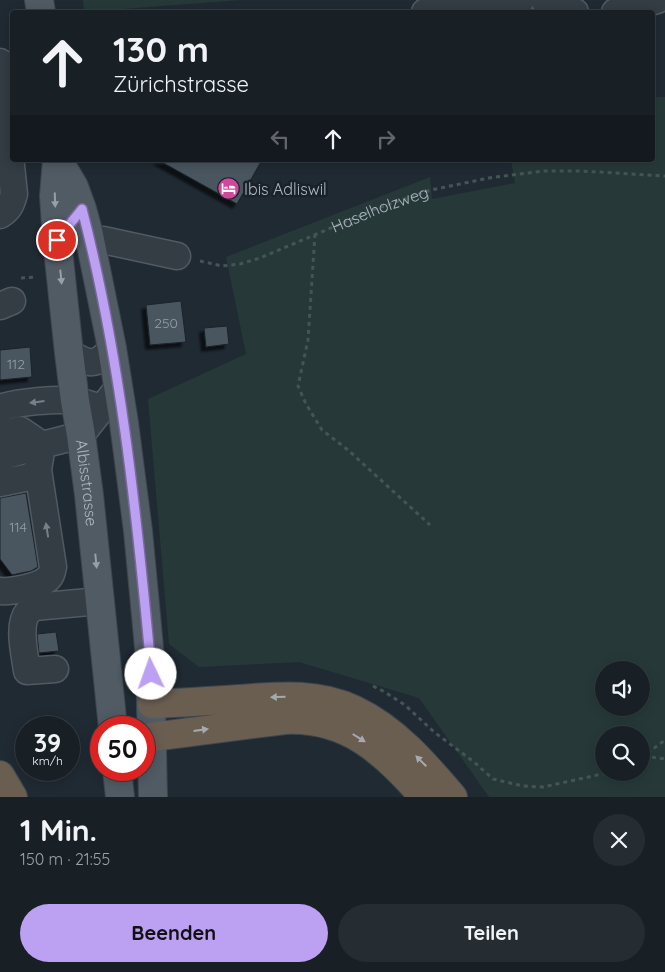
<!DOCTYPE html>
<html lang="de">
<meta charset="utf-8">
<style>
:root{--surface:#182026;--page:#252d32;--text:#f1f3f6;--muted:#9fa3a7;--line:#363e43;--accent:#bca0f2}
body{margin:0;font-family:Quicksand,sans-serif;background:var(--page);color:var(--text);height:100vh;display:flex;flex-direction:column;font-size:19px;white-space:nowrap}
*{box-sizing:border-box;margin:0}
p{font-size:16px;color:var(--muted)}
.icon{flex:none;width:28px;height:28px;fill:none;stroke:currentColor;stroke-width:2;stroke-linecap:round;stroke-linejoin:round}
.map{position:relative;height:797px;overflow:hidden}
.side{display:flex;flex-direction:column;background:var(--surface);flex:1}
.side>*{flex:none}
.guide{position:absolute;left:10px;top:10px;width:645px;height:152px;border-radius:5px;box-shadow:0 2px 12px #0003,0 0 0 1px var(--line);background:#182026;color:var(--text);overflow:hidden}
.buttons{position:absolute;left:595px;top:661px;display:grid;gap:10px}
.buttons a{display:grid;place-items:center;width:55px;height:55px;border-radius:50%;background:var(--surface);box-shadow:0 2px 12px #0003,0 0 0 1px var(--line);font-size:25px}
.speed{position:absolute;left:15px;top:716px;display:flex;gap:10px;font-size:25px;font-weight:700;text-align:center}
.speed>*{display:grid;place-content:center;width:65px;height:65px;border-radius:50%;background:var(--surface);box-shadow:0 2px 12px #0003,0 0 0 1px var(--line);line-height:1}
.speed small{font-size:12px;font-weight:400}
.speed .limit{border:8px solid #d22;background:#fff;color:#111}
.pin{position:absolute;display:grid;place-items:center;width:42px;height:42px;color:#fff;margin:-21px;border:2px solid #fff;border-radius:50%;box-shadow:0 1px 5px #0007}
.me{position:absolute;width:55px;margin:-28px;rotate:357deg;stroke-linejoin:round;filter:drop-shadow(0 0 4px #0008)}
.turn{display:flex;align-items:center;gap:18px;height:105px;padding:0 20px;font-size:22px}
.turn .icon{width:65px;height:65px;stroke-width:2.5}
.turn b{display:block;font-size:35px;line-height:42px}
.lanes{display:flex;align-items:center;height:48px;padding:0 20px;background:#0003;justify-content:center;gap:25px;direction:ltr}
.lanes .off{opacity:.35}
.round{display:grid;place-items:center;flex:none;width:52px;height:52px;border-radius:26px;background:var(--page)}
.overview{display:flex;align-items:center;justify-content:space-between;height:85px;padding:0 20px}
h1{font-size:30px;font-weight:700;line-height:38px}
.button{display:flex;gap:10px;margin-top:auto;padding:10px 20px}
.button a{flex:1;height:58px;border-radius:30px;background:var(--accent);color:#111;font-size:20px;font-weight:700;line-height:58px;text-align:center}
.button a+a{background:var(--page);color:var(--text)}
.map>svg:first-child{display:block}
</style>
<div class="map">
<svg width="665" height="797" viewBox="0 0 665 797">
<defs>
<filter id="shadow"><feDropShadow dx="-4.5" dy="4.5" stdDeviation="1" flood-color="#0009"/></filter>
</defs>
<rect width="100%" height="100%" fill="#202a33"/>
<path fill="#263938" fill-rule="evenodd" d="M 83,0 L 241,0 L 84,12 Z
M 653,97 L 665,97 L 665,797 L 489,797 L 419,698 L 299,662 L 199,667 L 169,644 L 148,399 L 246,354 L 226,257 L 430,177 L 432,199 L 515,183 L 511,160 L 652,160 ZM 604,670 L 641,670 L 641,708 L 604,708 ZM 604,735 L 641,735 L 641,772 L 604,772 Z"/>
<path fill="#49545f" stroke="#1b232b" filter="url(#shadow)" d="M 158,160 L 262,160 L 237,204 Z
M 181,301 L 186,342 L 150,345 L 146,305 Z
M 227,326 L 229,344 L 206,347 L 204,328 Z
M 30,347 L 32,377 L 0,380 L 0,350 Z
M 26,493 L 38,567 L 31,571 L 12,575 L 0,559 L 0,498 Z
M 56,632 L 59,651 L 39,653 L 37,634 Z"/>
<g fill="none" stroke-linecap="round" stroke-linejoin="round">
<defs>
<path id="minor" d="M 544,0 L 575,12
M 425,12 L 521,0
M 615,12 L 657,0
M 0,62 L 14,194 C 11,205 9,209 0,215
M 103,240 L 177,256
M 0,306 L 12,301
M 69,353 C 89,365 96,367 112,348
M 0,408 C 17,402 58,398 76,401 C 82,402 89,404 95,406
M 0,434 L 20,430 L 42,445
M 0,457 L 42,445 L 81,435 L 118,388
M 0,483 L 30,477 L 38,470
M 0,591 C 11,592 37,587 46,580 C 51,577 52,572 53,567 L 38,470 L 42,445
M 55,669 L 27,671 C 25,655 17,625 28,612 C 30,610 32,609 34,607 L 100,601"/>
<g id="major">
<path d="M 39,0 L 41,12"/>
<path id="s2" d="M 57,160 L 54,196 L 57,240 L 69,353 L 75,401 L 81,435 L 89,495 L 113,728"/>
<path d="M 58,160 L 74,187 L 82,209 L 89,235 L 112,348 L 124,423 L 138,531 L 150,658 L 153,797"/>
<path d="M 117,770 L 120,797"/>
</g>
<path id="highway" d="M 152,704 C 181,703 210,701 239,699 C 278,696 318,692 355,710 C 395,729 425,764 453,797
M 152,737 L 285,720 C 349,717 384,753 424,797
M 0,775 L 13,797"/>
</defs>
<use href="#minor" stroke="#515a62" stroke-width="29"/>
<use href="#major" stroke="#3d454e" stroke-width="30"/>
<use href="#highway" stroke="#3e474f" stroke-width="30"/>
<g stroke="#445556" stroke-width="3" stroke-dasharray="4 4" stroke-linecap="butt">
<path d="M 315,234 L 308,340 L 298,386 L 306,404 L 322,430 L 348,450 L 430,525"/>
<path id="s1" d="M 200,261 L 222,266 L 240,264 L 260,258 L 378,208 L 431,190 L 489,178 L 544,171 L 581,171 L 665,176"/>
<path d="M 21,278 L 37,277"/>
<path d="M 373,686 L 383,691 L 405,705 L 434,732 L 474,762 L 493,779 L 523,786 L 543,787 L 611,772"/>
<path d="M 644,756 L 665,759"/>
<path d="M 641,758 L 665,740"/>
</g>
<use href="#minor" stroke="#343c44" stroke-width="26"/>
<use href="#major" stroke="#515b64" stroke-width="28"/>
<use href="#highway" stroke="#6a5e51" stroke-width="28"/>
</g>
<defs><path id="oneway-solid" d="M-6-.8H1V-3.2L6.5 0L1 3.2V.8H-6Z" transform="scale(1.25)"/></defs>
<g fill="#97a0aa">
<use href="#oneway-solid" transform="translate(55 200) rotate(88)"/>
<use href="#oneway-solid" transform="translate(61 277) rotate(84)"/>
<use href="#oneway-solid" transform="translate(96 561) rotate(84)"/>
</g>
<g fill="#778089">
<use href="#oneway-solid" transform="translate(37 402) rotate(173)"/>
<use href="#oneway-solid" transform="translate(47 530) rotate(-99)"/>
</g>
<g fill="#a4aab0">
<use href="#oneway-solid" transform="translate(278 697) rotate(178)"/>
<use href="#oneway-solid" transform="translate(201 730) rotate(-8)"/>
<use href="#oneway-solid" transform="translate(359 738) rotate(32)"/>
<use href="#oneway-solid" transform="translate(421 761) rotate(-135)"/>
</g>
<g fill="none" stroke-linecap="round" stroke-linejoin="round">
<defs>
<path id="route" d="M 57,240 L 82,209 C 120,356 136,507 150,658 L 151,674"/>
</defs>
<use href="#route" stroke="#7a689d" stroke-width="12"/>
<use href="#route" stroke="#bca0f2" stroke-width="9"/>
</g>
<defs>
<symbol id="hotel-disc" viewBox="-11 -11 22 22"><circle r="9.5" fill="#d1479c" stroke="#192129"/><path d="M-6-4.5h1.5V1H6V5H4.5V3h-9V5H-6ZM-4 0a1.8 1.8 0 1 1 3.6 0ZM.5 0V-2.5h3Q6-2.5 6 0Z" fill="#fff"/></symbol>
</defs>
<g fill-rule="evenodd">
<use href="#hotel-disc" x="216" y="176" width="25" height="25"/>
</g>
<g text-anchor="middle" dominant-baseline="central" stroke-width="5" stroke-linejoin="round" paint-order="stroke">
<g font-size="14" fill="#959ea8">
<text x="166" y="323">250</text>
<text x="16" y="364">112</text>
<text x="18" y="527">114</text>
</g>
<g font-size="16" fill="#aeb7c1" stroke="#192129" text-anchor="start">
<text x="244" y="189">Ibis Adliswil</text>
</g>
<g font-size="16" fill="#aeb7c1" stroke="#192129">
<text stroke="none"><textPath href="#s1" startOffset="191">Haselholzweg</textPath></text>
<text stroke="none"><textPath href="#s2" startOffset="325">Albisstrasse</textPath></text>
</g>
</g>
</svg>
<div class="buttons">
<a><svg class="icon" aria-label="sound" viewBox="0 0 24 24"><path d="M4 9h4l5-4v14l-5-4H4zM17 9q2 3 0 6"/></svg></a>
<a><svg class="icon" aria-label="search" viewBox="0 0 24 24"><circle cx="10" cy="10" r="6"/><path d="M15 15l6 6"/></svg></a>
</div>
<div class="speed"><div>39<small>km/h</small></div><div class="limit">50</div></div>
<div class="pin" style="left:57px;top:240px;background:#d93025"><svg class="icon" aria-label="arrive" viewBox="0 0 24 24"><path d="M6 21V4h12l-3 4 3 4H6"/></svg></div>
<svg class="me" style="left:151px;top:674px" viewBox="-20 -20 40 40"><circle r="19" fill="#fff"/><path d="M0-13L10 11 0 6-10 11z" fill="#bca0f2"/></svg>
<div class="guide">
<div class="turn"><svg class="icon" aria-label="ahead" viewBox="0 0 24 24"><path d="M12 20V5M6 11l6-6 6 6"/></svg><div><b>130 m</b>Zürichstrasse</div></div>
<div class="lanes"><svg class="icon off" aria-label="left" viewBox="0 0 24 24"><path d="M17 20v-9H6M10 6l-5 5 5 5"/></svg><svg class="icon" aria-label="ahead" viewBox="0 0 24 24"><path d="M12 20V5M6 11l6-6 6 6"/></svg><svg class="icon off" aria-label="right" viewBox="0 0 24 24"><path d="M7 20v-9h11M14 6l5 5-5 5"/></svg></div>
</div>
</div>
<section class="side">
<div class="overview"><div><h1>1 Min.</h1><p>150 m · 21:55</p></div><a class="round"><svg class="icon" aria-label="close" viewBox="0 0 24 24"><path d="M6 6l12 12M18 6L6 18"/></svg></a></div>
<div class="button"><a>Beenden</a><a>Teilen</a></div>
</section>
